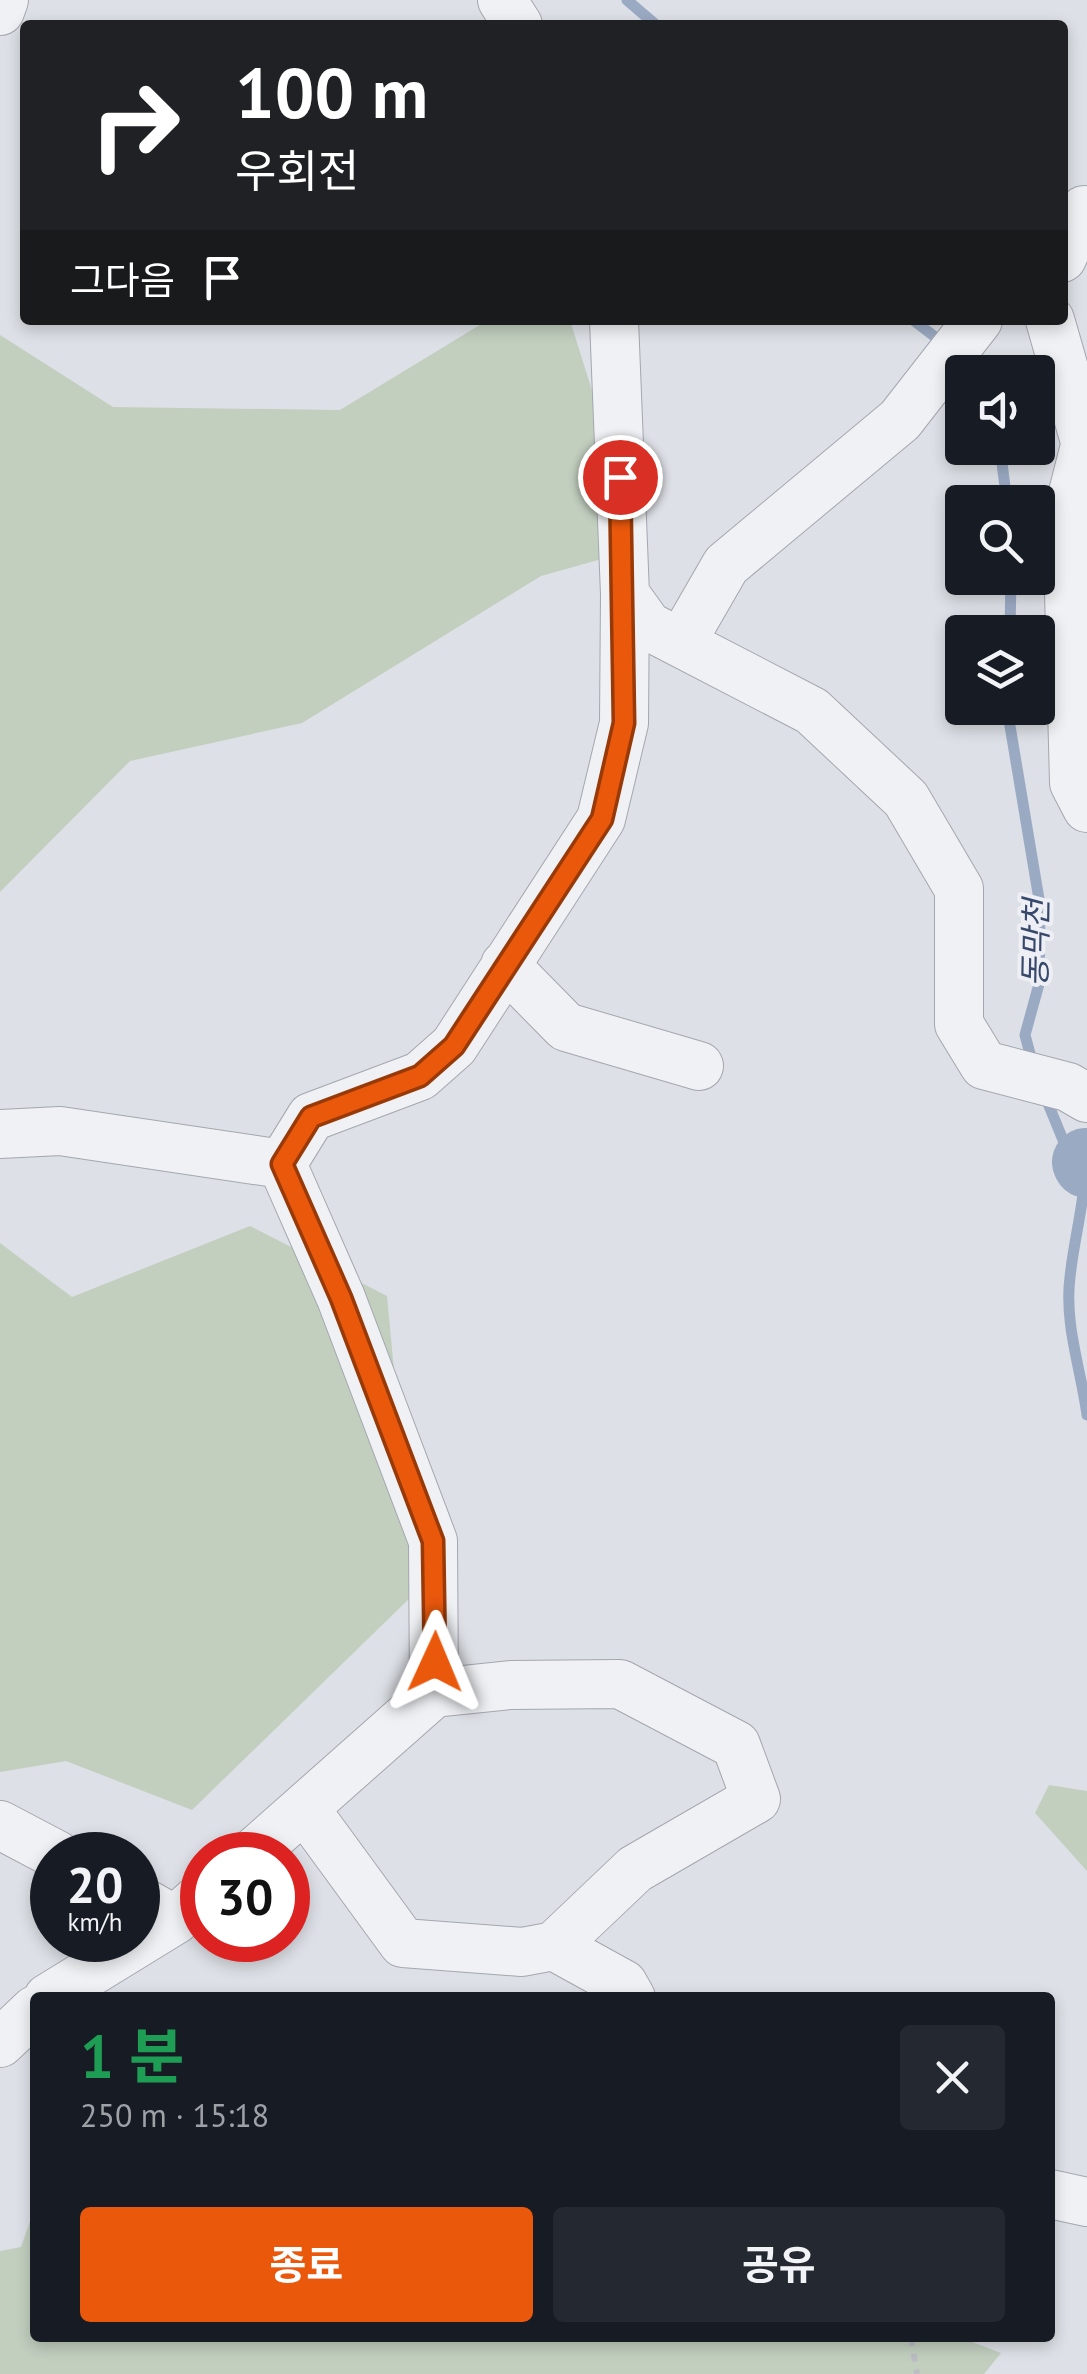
<!DOCTYPE html>
<html lang="ko">
<meta charset="utf-8">
<style>
:root{--surface:#171b24;--page:#242831;--text:#f1f3f6;--muted:#9ea1a6;--accent:#ea580c}
body{margin:0;font-family:"PT Sans","Noto Sans KR",sans-serif;background:var(--page);color:var(--text);height:100vh;display:flex;flex-direction:column;font-size:38px;white-space:nowrap}
*{box-sizing:border-box;margin:0}
p{font-size:32px;color:var(--muted)}
.icon{flex:none;width:55px;height:55px;fill:none;stroke:currentColor;stroke-width:2;stroke-linecap:round;stroke-linejoin:round}
.map{position:relative;flex:1;overflow:hidden}
.sheet{position:absolute;left:30px;top:1992px;width:1025px;height:350px;display:flex;flex-direction:column;background:var(--surface);border-radius:10px;box-shadow:0 5px 15px #0003}
.sheet>*{flex:none}
.banner{position:absolute;left:20px;top:20px;width:1048px;height:305px;border-radius:10px;box-shadow:0 5px 15px #0003;background:#202124;color:#fff;overflow:hidden}
.buttons{position:absolute;left:945px;top:355px;display:grid;gap:20px}
.buttons a{display:grid;place-items:center;width:110px;height:110px;border-radius:10px;background:var(--surface);box-shadow:0 5px 15px #0003;font-size:50px}
.speed{position:absolute;left:30px;top:1832px;display:flex;gap:20px;font-size:50px;font-weight:700;text-align:center}
.speed>*{display:grid;place-content:center;width:130px;height:130px;border-radius:50%;background:var(--surface);box-shadow:0 5px 15px #0003;line-height:1}
.speed small{font-size:25px;font-weight:400}
.speed .limit{border:15px solid #d22;background:#fff;color:#111}
.pin{position:absolute;display:grid;place-items:center;width:85px;height:85px;color:#fff;margin:-42px;border:5px solid #fff;border-radius:50%;box-shadow:0 2px 10px #0007}
.me{position:absolute;width:110px;margin:-55px;rotate:1deg;stroke-linejoin:round;filter:drop-shadow(0 0 8px #0008)}
.turn{display:flex;align-items:center;gap:35px;height:210px;padding:0 50px;font-size:45px}
.turn .icon{width:130px;height:130px;stroke-width:2.5}
.turn b{display:block;font-size:70px;line-height:85px}
.then{display:flex;align-items:center;height:95px;padding:0 50px;background:#0003;gap:20px;font-size:38px}
.round{display:grid;place-items:center;flex:none;width:105px;height:105px;border-radius:10px;background:var(--page)}
.headline{display:flex;align-items:center;justify-content:space-between;height:170px;padding:0 50px}
h1{font-size:60px;font-weight:700;line-height:75px;color:#1e9e55}
.button{display:flex;gap:20px;margin-top:auto;padding:20px 50px}
.button a{flex:1;height:115px;border-radius:10px;background:var(--accent);color:#fff;font-size:40px;font-weight:700;line-height:115px;text-align:center}
.button a+a{background:var(--page);color:var(--text)}
.map>svg:first-child{display:block}
</style>
<div class="map">
<svg width="1087" height="2374" viewBox="0 0 1087 2374">
<rect width="100%" height="100%" fill="#dde0e6"/>
<path fill="#c2cfbf" d="M 488,320 L 570,320 L 641,548 L 541,576 L 302,723 L 130,761 L 0,892 L 0,335 L 113,407 L 340,410 Z
M 250,1226 L 387,1296 L 415,1593 L 192,1810 L 66,1761 L 0,1772 L 0,1243 L 72,1297 Z
M 1049,1785 L 1087,1791 L 1087,1871 L 1035,1813 Z
M 35,2207 L 35,2338 L 962,2338 L 1001,2353 L 984,2374 L 0,2374 L 0,2251 L 21,2247 Z"/>
<g fill="none" stroke-linecap="round" stroke-linejoin="round">
<path stroke="#9baac3" stroke-width="11" d="M 627,0 L 656,25
M 913,320 L 947,346
M 1000,448 L 1007,502
M 1010,632 L 1011,578
M 1007,708 L 1040,905 L 1039,984 L 1025,1035 L 1033,1065
M 1045,1096 L 1063,1140 L 1086,1162 C 1085,1202 1074,1238 1070,1277 C 1064,1324 1081,1369 1087,1415"/>
<path stroke="#9baac3" stroke-width="68" d="M 1086,1162 L 1087,1164"/>
<defs>
<path id="minor" d="M 502,0 L 518,25
M 0,11 L 4,0
M 1062,258 L 1084,210
M 614,320 L 625,594 L 648,626 L 812,711 L 906,799 L 959,889 L 959,1024 L 984,1065 L 1068,1087 L 1087,1098
M 1050,320 L 1084,438
M 1087,438 L 1067,516 L 1074,783 L 1087,808
M 681,643 L 726,565 L 900,420 L 978,320
M 505,965 L 566,1027 L 699,1066
M 0,1134 L 60,1131 L 282,1164
M 434,1693 L 433,1541 L 341,1298 L 282,1164 L 311,1117 L 420,1076 L 454,1046 L 601,819 L 624,723 L 625,594
M 0,1825 L 57,1855
M 251,1855 L 434,1693 L 510,1685 L 620,1684 L 736,1745 L 756,1799 L 635,1869 L 554,1946 L 522,1952 L 403,1943 L 305,1809
M 138,1899 L 175,1920 L 202,1896
M 554,1946 L 623,1984 L 631,1998
M 48,1998 L 175,1920
M 0,2043 L 35,2010
M 1050,2194 L 1087,2202"/>
</defs>
<use href="#minor" stroke="#a3a7af" stroke-width="50"/>
<path stroke="#bcbec4" stroke-width="6" stroke-dasharray="8 8" stroke-linecap="butt" d="M 911,2338 L 917,2374"/>
<use href="#minor" stroke="#f0f1f4" stroke-width="48"/>
</g>
<g fill="none" stroke-linecap="round" stroke-linejoin="round">
<defs>
<path id="route" d="M 435,1662 L 433,1541 L 341,1298 L 282,1164 L 311,1117 L 420,1076 L 454,1046 L 602,819 L 624,723 L 620,477"/>
</defs>
<use href="#route" stroke="#983908" stroke-width="25"/>
<use href="#route" stroke="#ea580c" stroke-width="18"/>
</g>
<g text-anchor="middle" dominant-baseline="central" stroke-width="8" stroke-linejoin="round" paint-order="stroke">
<g font-size="32" font-style="italic" fill="#37486b" stroke="#edeff4">
<text transform="translate(1035 943) rotate(-89)">동막천</text>
</g>
</g>
</svg>
<div class="buttons">
<a><svg class="icon" aria-label="sound" viewBox="0 0 24 24"><path d="M4 9h4l5-4v14l-5-4H4zM17 9q2 3 0 6"/></svg></a>
<a><svg class="icon" aria-label="search" viewBox="0 0 24 24"><circle cx="10" cy="10" r="6"/><path d="M15 15l6 6"/></svg></a>
<a><svg class="icon" aria-label="layers" viewBox="0 0 24 24"><path d="M12 4l9 5-9 5-9-5zM3 14l9 5 9-5"/></svg></a>
</div>
<div class="speed"><div>20<small>km/h</small></div><div class="limit">30</div></div>
<div class="pin" style="left:620px;top:477px;background:#d93025"><svg class="icon" aria-label="arrive" viewBox="0 0 24 24"><path d="M6 21V4h12l-3 4 3 4H6"/></svg></div>
<svg class="me" style="left:435px;top:1662px" viewBox="-20 -20 40 40"><path d="M0-17L14 15 0 8-14 15z" fill="#ea580c" stroke="#fff" stroke-width="4"/></svg>
<div class="banner">
<div class="turn"><svg class="icon" aria-label="right" viewBox="0 0 24 24"><path d="M7 20v-9h11M14 6l5 5-5 5"/></svg><div><b>100 m</b>우회전</div></div>
<div class="then">그다음<svg class="icon" aria-label="arrive" viewBox="0 0 24 24"><path d="M6 21V4h12l-3 4 3 4H6"/></svg></div>
</div>
<section class="sheet">
<div class="headline"><div><h1>1 분</h1><p>250 m · 15:18</p></div><a class="round"><svg class="icon" aria-label="close" viewBox="0 0 24 24"><path d="M6 6l12 12M18 6L6 18"/></svg></a></div>
<div class="button"><a>종료</a><a>공유</a></div>
</section>
</div>
